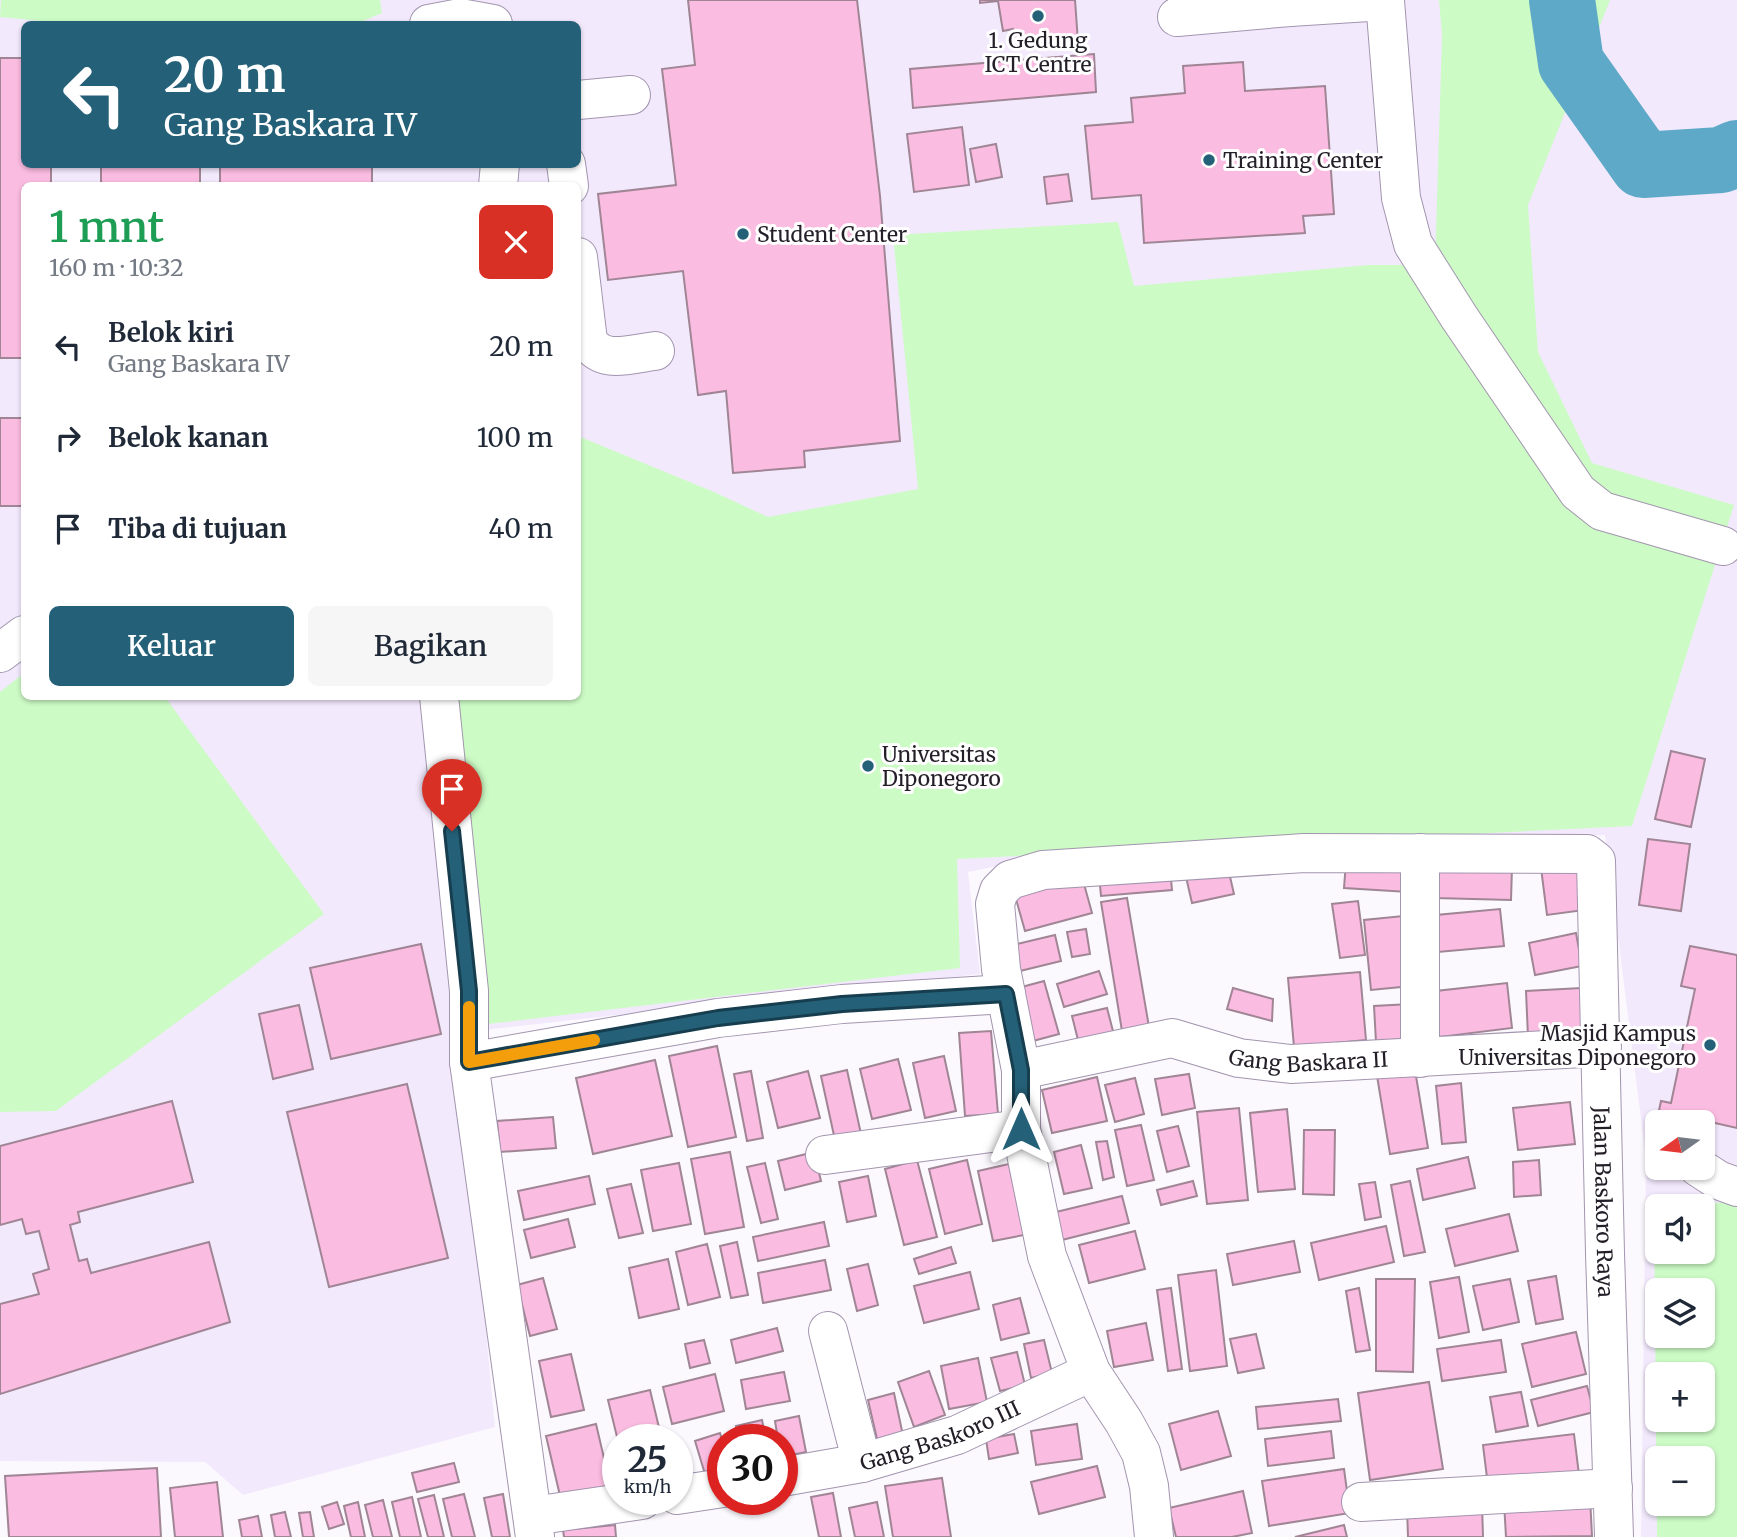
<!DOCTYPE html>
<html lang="id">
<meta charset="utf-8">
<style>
:root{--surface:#fff;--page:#f6f6f7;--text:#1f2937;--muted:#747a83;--accent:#246078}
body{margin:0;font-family:Merriweather,serif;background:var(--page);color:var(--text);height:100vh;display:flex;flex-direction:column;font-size:26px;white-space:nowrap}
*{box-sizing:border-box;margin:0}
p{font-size:23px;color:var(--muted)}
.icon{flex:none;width:38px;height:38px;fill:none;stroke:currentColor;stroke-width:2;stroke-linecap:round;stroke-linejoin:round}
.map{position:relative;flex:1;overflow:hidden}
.drawer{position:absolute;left:21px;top:182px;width:560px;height:518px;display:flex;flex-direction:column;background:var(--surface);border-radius:10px;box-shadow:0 2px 5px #0004}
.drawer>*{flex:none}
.top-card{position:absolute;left:21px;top:21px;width:560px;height:147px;border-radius:10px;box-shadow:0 2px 5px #0004;background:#246078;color:#fff;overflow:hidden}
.needle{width:46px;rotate:256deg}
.controls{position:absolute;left:1645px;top:1110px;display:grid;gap:14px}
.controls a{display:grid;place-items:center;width:70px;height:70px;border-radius:10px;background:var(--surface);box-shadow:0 2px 5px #0004;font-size:35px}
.speed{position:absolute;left:602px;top:1424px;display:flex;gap:14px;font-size:35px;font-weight:700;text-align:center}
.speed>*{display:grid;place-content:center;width:91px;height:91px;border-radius:50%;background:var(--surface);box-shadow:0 2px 5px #0004;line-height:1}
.speed small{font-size:18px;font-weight:400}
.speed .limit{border:10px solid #d22;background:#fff;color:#111}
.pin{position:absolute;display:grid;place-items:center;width:60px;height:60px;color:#fff;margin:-72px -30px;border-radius:50% 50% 50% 0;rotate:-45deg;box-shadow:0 0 7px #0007}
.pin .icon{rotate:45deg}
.me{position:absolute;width:77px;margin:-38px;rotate:0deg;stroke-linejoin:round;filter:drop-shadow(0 0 5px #0008)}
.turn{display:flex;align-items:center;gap:24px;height:147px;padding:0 28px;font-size:32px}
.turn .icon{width:91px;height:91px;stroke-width:2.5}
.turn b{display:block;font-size:49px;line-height:60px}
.round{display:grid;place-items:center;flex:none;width:74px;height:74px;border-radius:10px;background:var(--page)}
.headline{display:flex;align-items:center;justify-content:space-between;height:119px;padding:0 28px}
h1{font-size:42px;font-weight:600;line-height:52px;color:#1e9e55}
.primary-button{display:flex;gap:14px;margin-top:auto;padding:14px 28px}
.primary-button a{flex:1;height:80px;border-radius:10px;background:var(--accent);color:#fff;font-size:28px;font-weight:600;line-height:80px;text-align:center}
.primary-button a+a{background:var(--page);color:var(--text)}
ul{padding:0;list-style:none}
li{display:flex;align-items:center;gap:21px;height:91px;padding:0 28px}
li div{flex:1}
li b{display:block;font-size:26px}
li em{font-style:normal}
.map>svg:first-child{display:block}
</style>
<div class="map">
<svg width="1737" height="1537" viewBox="0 0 1737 1537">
<rect width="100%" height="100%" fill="#fbf8fe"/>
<path fill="#f3e9fd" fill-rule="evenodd" d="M 0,0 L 1737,0 L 1737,1537 L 1641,1537 L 1646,1158 L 1605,835 L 1012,863 L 968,872 L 980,974 L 458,1033 L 495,1427 L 243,1495 L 205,1462 L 0,1461 ZM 24,24 L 578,24 L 578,164 L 24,164 ZM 24,186 L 578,186 L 578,696 L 24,696 ZM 1657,1122 L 1703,1122 L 1703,1167 L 1657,1167 ZM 1657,1206 L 1703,1206 L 1703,1251 L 1657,1251 ZM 1657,1290 L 1703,1290 L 1703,1335 L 1657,1335 ZM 1657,1374 L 1703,1374 L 1703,1419 L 1657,1419 ZM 1657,1458 L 1703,1458 L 1703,1503 L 1657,1503 Z"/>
<path fill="#cdfbc6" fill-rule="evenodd" d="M 1,0 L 380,0 L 382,13 L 356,24 L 73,24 L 0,17 Z
M 1439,0 L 1610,0 L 1528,205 L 1538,352 L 1592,463 L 1734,505 L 1632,826 L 957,859 L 960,968 L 488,1024 L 454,697 L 578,696 L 578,436 L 714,492 L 768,517 L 918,489 L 893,235 L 1118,222 L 1134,286 L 1369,265 L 1435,265 L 1442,36 Z
M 24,673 L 24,696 L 165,697 L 324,914 L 56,1111 L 0,1112 L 0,692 Z
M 1654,1202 L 1737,1203 L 1737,1537 L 1657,1537 ZM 1657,1206 L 1703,1206 L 1703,1251 L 1657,1251 ZM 1657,1290 L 1703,1290 L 1703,1335 L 1657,1335 ZM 1657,1374 L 1703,1374 L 1703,1419 L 1657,1419 ZM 1657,1458 L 1703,1458 L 1703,1503 L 1657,1503 Z"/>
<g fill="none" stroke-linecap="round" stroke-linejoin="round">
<path stroke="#5fa9c8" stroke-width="66" d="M 1562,0 L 1571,63 L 1643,165 L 1721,160 L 1737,153"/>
</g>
<path fill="#fbbce1" stroke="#a08595" stroke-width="2" d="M 688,0 L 857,0 L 880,196 L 900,441 L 804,451 L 805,467 L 733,473 L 726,391 L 698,395 L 683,271 L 608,280 L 598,194 L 676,185 L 662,69 L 695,65 Z
M 980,0 L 1075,0 L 1078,42 L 1016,49 L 1013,29 L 1003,31 L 998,1 L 980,3 Z
M 1094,54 L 1096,92 L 913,108 L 910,69 Z
M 0,58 L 24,58 L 24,164 L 51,164 L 51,186 L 24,186 L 24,358 L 0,358 Z
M 1243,62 L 1245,91 L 1325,86 L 1334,214 L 1303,216 L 1305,233 L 1144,243 L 1141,195 L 1092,199 L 1085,126 L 1133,122 L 1131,98 L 1185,93 L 1183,66 Z
M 962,127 L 969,185 L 914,192 L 907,134 Z
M 996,144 L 1002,177 L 976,182 L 970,149 Z
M 101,164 L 200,164 L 200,186 L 101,186 Z
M 220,164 L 372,164 L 372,186 L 220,186 Z
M 1068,174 L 1072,201 L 1047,204 L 1044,177 Z
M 0,418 L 24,418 L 24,506 L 0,506 Z
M 1671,751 L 1705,759 L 1691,827 L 1655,819 Z
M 1648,839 L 1690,844 L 1681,911 L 1639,905 Z
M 1346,862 L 1410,868 L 1408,892 L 1344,888 Z
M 1436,865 L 1512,867 L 1511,900 L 1435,898 Z
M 1582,865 L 1592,909 L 1547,915 L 1541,868 Z
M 1228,868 L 1234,894 L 1192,903 L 1186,877 Z
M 1170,869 L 1172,890 L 1101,896 L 1099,875 Z
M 1081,873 L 1092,913 L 1025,931 L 1014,892 Z
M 1127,898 L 1149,1027 L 1122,1031 L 1101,902 Z
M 1358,901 L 1365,955 L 1340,958 L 1332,904 Z
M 1500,909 L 1504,946 L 1438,952 L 1436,915 Z
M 1403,916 L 1411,986 L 1371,990 L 1364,920 Z
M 1086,929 L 1090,954 L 1072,957 L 1067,932 Z
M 1576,933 L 1582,966 L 1535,975 L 1529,943 Z
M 1055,935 L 1061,961 L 1020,971 L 1013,945 Z
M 421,944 L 441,1034 L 331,1059 L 310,968 Z
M 1690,946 L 1737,955 L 1737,1128 L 1684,1116 L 1683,1122 L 1657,1122 L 1657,1135 L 1654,1134 L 1661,1101 L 1671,1103 L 1695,989 L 1681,986 Z
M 1099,971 L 1107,994 L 1064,1007 L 1057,984 Z
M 1360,972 L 1366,1040 L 1294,1047 L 1288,978 Z
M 1044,981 L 1059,1034 L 1033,1041 L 1018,988 Z
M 1507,983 L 1512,1028 L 1432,1038 L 1427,992 Z
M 1233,988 L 1273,999 L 1272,1021 L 1227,1009 Z
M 1581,988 L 1583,1035 L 1528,1037 L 1526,991 Z
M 1410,1004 L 1411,1040 L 1376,1042 L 1374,1006 Z
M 299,1005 L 313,1069 L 273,1079 L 259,1014 Z
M 1107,1008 L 1114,1035 L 1079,1044 L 1072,1016 Z
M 991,1031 L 998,1114 L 965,1116 L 959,1033 Z
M 717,1046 L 736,1137 L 688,1147 L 669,1056 Z
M 944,1056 L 956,1111 L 925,1118 L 913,1063 Z
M 898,1059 L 911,1110 L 872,1119 L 860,1069 Z
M 655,1060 L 672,1136 L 593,1154 L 576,1078 Z
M 1414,1064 L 1428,1148 L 1390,1154 L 1376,1070 Z
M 847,1070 L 861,1134 L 835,1140 L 821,1076 Z
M 751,1071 L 763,1138 L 747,1141 L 734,1074 Z
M 808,1071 L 820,1118 L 778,1128 L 767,1082 Z
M 1189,1074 L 1195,1108 L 1162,1115 L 1155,1079 Z
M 1097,1077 L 1107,1121 L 1052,1133 L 1042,1090 Z
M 1135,1078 L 1144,1114 L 1115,1122 L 1105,1085 Z
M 1461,1083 L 1466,1142 L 1442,1144 L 1436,1086 Z
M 407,1084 L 448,1258 L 329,1287 L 287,1112 Z
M 172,1101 L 193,1182 L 78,1212 L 80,1222 L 70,1225 L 79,1261 L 87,1259 L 91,1273 L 209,1242 L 230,1322 L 0,1394 L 0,1304 L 39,1294 L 33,1274 L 49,1269 L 39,1231 L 26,1234 L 22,1219 L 0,1225 L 0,1146 Z
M 1570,1102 L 1575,1144 L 1518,1150 L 1513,1108 Z
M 1239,1108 L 1248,1200 L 1207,1204 L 1197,1112 Z
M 1287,1109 L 1295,1189 L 1258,1192 L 1250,1113 Z
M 553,1117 L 556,1148 L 500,1152 L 497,1121 Z
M 1141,1125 L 1154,1180 L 1127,1186 L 1115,1130 Z
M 1178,1126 L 1189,1166 L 1167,1172 L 1157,1131 Z
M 1304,1130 L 1335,1130 L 1334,1195 L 1303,1194 Z
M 1107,1141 L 1114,1177 L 1103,1180 L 1096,1142 Z
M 1081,1145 L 1092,1188 L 1064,1194 L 1054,1152 Z
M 730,1152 L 744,1227 L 705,1234 L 691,1159 Z
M 814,1152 L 821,1181 L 785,1190 L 778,1161 Z
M 1468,1157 L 1475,1188 L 1423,1200 L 1417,1169 Z
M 917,1160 L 937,1237 L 904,1245 L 885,1169 Z
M 967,1160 L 982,1224 L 945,1234 L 929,1169 Z
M 1539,1160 L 1541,1195 L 1514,1197 L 1513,1162 Z
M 679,1163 L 691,1224 L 653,1231 L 641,1170 Z
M 765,1163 L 778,1219 L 761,1223 L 747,1167 Z
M 1009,1164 L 1024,1235 L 993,1241 L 978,1171 Z
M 589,1176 L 595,1204 L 524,1220 L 518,1191 Z
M 868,1176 L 876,1216 L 847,1222 L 839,1182 Z
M 1193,1181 L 1197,1196 L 1161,1205 L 1157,1190 Z
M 1410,1181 L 1425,1252 L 1404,1256 L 1391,1185 Z
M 1375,1182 L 1381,1217 L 1365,1220 L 1359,1184 Z
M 631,1184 L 643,1233 L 619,1238 L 607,1189 Z
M 1122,1196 L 1129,1223 L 1062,1240 L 1056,1212 Z
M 1509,1214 L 1518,1251 L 1455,1266 L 1446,1229 Z
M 568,1219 L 575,1247 L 531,1258 L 524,1230 Z
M 824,1222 L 829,1246 L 758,1261 L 753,1237 Z
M 1386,1226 L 1394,1262 L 1319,1280 L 1311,1243 Z
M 1135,1231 L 1145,1269 L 1089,1283 L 1079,1245 Z
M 1294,1241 L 1300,1272 L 1233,1285 L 1227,1254 Z
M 737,1242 L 748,1295 L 731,1298 L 720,1246 Z
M 707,1244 L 720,1297 L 688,1305 L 676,1252 Z
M 951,1247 L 956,1263 L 919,1274 L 914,1259 Z
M 668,1259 L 679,1309 L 639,1318 L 629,1268 Z
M 825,1260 L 831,1290 L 763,1303 L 758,1273 Z
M 868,1264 L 878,1305 L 857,1311 L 847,1269 Z
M 1216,1270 L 1227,1366 L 1190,1371 L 1178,1275 Z
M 970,1272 L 979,1309 L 924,1323 L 914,1286 Z
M 1556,1276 L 1563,1319 L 1536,1324 L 1528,1281 Z
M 1459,1277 L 1469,1332 L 1439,1338 L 1430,1282 Z
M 543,1278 L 557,1329 L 530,1336 L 517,1285 Z
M 1376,1279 L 1415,1279 L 1413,1372 L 1376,1371 Z
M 1510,1279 L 1519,1322 L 1483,1330 L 1473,1286 Z
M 1171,1288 L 1182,1369 L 1168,1371 L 1157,1290 Z
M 1359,1288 L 1370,1350 L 1356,1352 L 1346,1291 Z
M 1020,1298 L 1029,1333 L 1001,1340 L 993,1305 Z
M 1146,1323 L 1153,1360 L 1114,1367 L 1107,1331 Z
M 777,1328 L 783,1351 L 736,1363 L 731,1340 Z
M 1576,1332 L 1586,1374 L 1532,1387 L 1522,1344 Z
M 1256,1334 L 1264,1368 L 1238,1373 L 1230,1339 Z
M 704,1340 L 710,1363 L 690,1368 L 685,1344 Z
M 1044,1340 L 1052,1373 L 1031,1378 L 1024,1344 Z
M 1501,1340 L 1506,1372 L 1442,1381 L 1437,1349 Z
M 1017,1352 L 1025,1385 L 1000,1391 L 991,1358 Z
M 571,1354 L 584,1410 L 551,1417 L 539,1361 Z
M 978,1358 L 987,1402 L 949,1409 L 941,1366 Z
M 929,1371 L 945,1415 L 914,1427 L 898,1382 Z
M 784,1372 L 790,1401 L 746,1409 L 741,1380 Z
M 715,1374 L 724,1411 L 672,1424 L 663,1387 Z
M 1429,1382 L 1443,1469 L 1370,1480 L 1358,1393 Z
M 1587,1386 L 1594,1412 L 1538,1426 L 1531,1400 Z
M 650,1390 L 662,1440 L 618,1441 L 608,1400 Z
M 1521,1392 L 1528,1426 L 1496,1432 L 1490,1397 Z
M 894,1393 L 905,1445 L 880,1452 L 868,1400 Z
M 1338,1399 L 1341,1421 L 1258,1429 L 1256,1407 Z
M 1218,1411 L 1231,1456 L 1181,1470 L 1169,1424 Z
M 799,1416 L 806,1452 L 782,1457 L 782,1440 L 778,1440 L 775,1421 Z
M 762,1420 L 766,1440 L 739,1440 L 736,1426 Z
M 596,1424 L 611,1488 L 561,1500 L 546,1436 Z
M 1077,1424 L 1082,1459 L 1036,1465 L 1031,1431 Z
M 1331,1431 L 1334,1458 L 1268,1466 L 1265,1439 Z
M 720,1433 L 723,1443 L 723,1469 L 705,1474 L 695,1441 Z
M 1014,1434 L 1018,1453 L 989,1459 L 986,1439 Z
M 1574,1434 L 1579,1475 L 1488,1486 L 1483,1445 Z
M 454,1463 L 459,1482 L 417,1492 L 412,1473 Z
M 1097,1466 L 1105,1497 L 1039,1514 L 1031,1482 Z
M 157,1468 L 161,1537 L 9,1537 L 5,1476 Z
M 1344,1469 L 1350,1513 L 1269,1526 L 1262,1481 Z
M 942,1478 L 951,1537 L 893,1537 L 885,1486 Z
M 217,1482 L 223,1537 L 175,1537 L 170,1488 Z
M 1243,1491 L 1252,1533 L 1232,1537 L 1176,1537 L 1169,1508 Z
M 833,1493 L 841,1537 L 819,1537 L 811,1497 Z
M 464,1494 L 475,1537 L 452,1537 L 443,1499 Z
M 503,1494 L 510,1537 L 492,1537 L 484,1498 Z
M 434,1495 L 444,1537 L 428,1537 L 418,1499 Z
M 412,1497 L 421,1537 L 400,1537 L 392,1502 Z
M 1590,1497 L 1592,1536 L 1506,1537 L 1504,1502 Z
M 383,1500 L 392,1537 L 373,1537 L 365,1505 Z
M 337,1502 L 344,1524 L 329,1529 L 322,1507 Z
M 358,1502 L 365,1537 L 351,1537 L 344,1506 Z
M 877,1502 L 884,1537 L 855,1537 L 849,1508 Z
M 1482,1504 L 1483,1537 L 1408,1537 L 1407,1507 Z
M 285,1512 L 291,1537 L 275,1537 L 271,1515 Z
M 310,1512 L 314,1537 L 303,1537 L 299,1513 Z
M 258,1516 L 262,1537 L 242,1537 L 239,1520 Z
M 615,1525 L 616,1537 L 564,1537 L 563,1530 Z
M 1344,1525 L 1347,1537 L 1295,1537 Z"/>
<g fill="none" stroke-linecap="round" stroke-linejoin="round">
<defs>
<g id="minor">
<path d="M 1290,7 L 1385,1 L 1401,198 L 1413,244 L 1459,317 L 1578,492 L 1602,511 L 1723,546"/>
<path d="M 1177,17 L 1290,7 L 1289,0"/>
<path d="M 429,24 L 460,18 L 493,24"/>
<path d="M 578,100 L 631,95"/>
<path d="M 566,164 L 569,186"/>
<path d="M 498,186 L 500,164"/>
<path d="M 578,257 L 588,341 C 603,365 629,354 655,351"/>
<path d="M 0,653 L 24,635"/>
<path d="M 439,696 L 469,991 L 469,1062 L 535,1537"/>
<path d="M 1420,853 L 1420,1058"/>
<path d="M 469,1062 L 718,1018 L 842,1004 L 1006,994"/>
<path id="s1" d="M 1021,1070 L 1172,1038 L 1239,1058 L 1291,1064 L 1602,1047"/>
<path d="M 825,1155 L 1021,1129"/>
<path d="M 1698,1167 L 1718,1180 L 1737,1187"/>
<path d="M 828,1331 L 862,1463"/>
<path id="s2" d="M 782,1477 L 862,1463 L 957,1435 L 1091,1372"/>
<path d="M 677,1495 L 723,1488"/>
<path d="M 1361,1502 L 1613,1488"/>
<path d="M 533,1516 L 642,1500"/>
<path id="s3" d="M 1154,1537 L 1149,1486 L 1141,1453 L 1124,1422 L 1091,1372 L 1047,1256 L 1021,1129 L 1021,1070 L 1001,969 L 995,904 L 999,891 L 1010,880 L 1043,870 L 1304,853 L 1587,854 L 1596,861 L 1605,1253 L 1614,1537"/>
</g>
</defs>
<use href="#minor" stroke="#a295ae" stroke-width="40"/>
<use href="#minor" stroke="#fff" stroke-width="38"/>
</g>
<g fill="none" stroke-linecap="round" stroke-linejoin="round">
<defs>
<path id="route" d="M 452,831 L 469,991 L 469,1062 L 718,1018 L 842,1004 L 1006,994 L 1021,1070 L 1021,1129"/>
</defs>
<use href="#route" stroke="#173e4e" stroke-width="18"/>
<use href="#route" stroke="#246078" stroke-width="12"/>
<path stroke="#f59e0b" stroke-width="12" d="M 469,1007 L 469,1062 L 594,1040"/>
</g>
<g fill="#246078" stroke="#fff" stroke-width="2.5">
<circle cx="1038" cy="16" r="7"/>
<circle cx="1209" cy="160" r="7"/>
<circle cx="743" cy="234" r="7"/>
<circle cx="868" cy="766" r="7"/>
<circle cx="1710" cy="1045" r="7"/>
</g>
<g text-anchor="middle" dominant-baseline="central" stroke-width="6" stroke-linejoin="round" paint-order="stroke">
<g font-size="21" fill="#231e27" stroke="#fff" text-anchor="start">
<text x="1038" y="40" text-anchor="middle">1. Gedung<tspan x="1038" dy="24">ICT Centre</tspan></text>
<text x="1223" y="160">Training Center</text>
<text x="757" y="234">Student Center</text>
<text x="882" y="754">Universitas<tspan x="882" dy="24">Diponegoro</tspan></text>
<text x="1696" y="1033" text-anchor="end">Masjid Kampus<tspan x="1696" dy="24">Universitas Diponegoro</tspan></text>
</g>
<g font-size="21" fill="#231e27" stroke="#fff">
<text stroke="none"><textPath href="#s1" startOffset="294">Gang Baskara II</textPath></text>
<text stroke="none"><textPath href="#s3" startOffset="1622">Jalan Baskoro Raya</textPath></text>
<text stroke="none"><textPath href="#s2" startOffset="164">Gang Baskoro III</textPath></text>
</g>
</g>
</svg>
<div class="controls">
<a><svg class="needle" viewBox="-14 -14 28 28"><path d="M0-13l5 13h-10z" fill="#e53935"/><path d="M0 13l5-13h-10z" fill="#747a83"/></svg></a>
<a><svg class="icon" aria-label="sound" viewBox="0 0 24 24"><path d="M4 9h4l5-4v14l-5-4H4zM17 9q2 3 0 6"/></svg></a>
<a><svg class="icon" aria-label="layers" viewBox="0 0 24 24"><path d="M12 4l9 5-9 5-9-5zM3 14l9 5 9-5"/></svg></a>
<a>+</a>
<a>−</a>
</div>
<div class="speed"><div>25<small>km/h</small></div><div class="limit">30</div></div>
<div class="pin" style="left:452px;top:831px;background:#d93025"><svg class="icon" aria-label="arrive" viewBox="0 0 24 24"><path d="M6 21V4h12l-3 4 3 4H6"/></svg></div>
<svg class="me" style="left:1021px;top:1129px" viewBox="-20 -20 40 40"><path d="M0-17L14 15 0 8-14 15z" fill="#246078" stroke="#fff" stroke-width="4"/></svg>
<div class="top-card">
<div class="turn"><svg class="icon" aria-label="left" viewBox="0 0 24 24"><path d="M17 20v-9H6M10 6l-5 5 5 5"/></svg><div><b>20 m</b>Gang Baskara IV</div></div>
</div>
<section class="drawer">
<div class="headline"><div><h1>1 mnt</h1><p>160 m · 10:32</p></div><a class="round" style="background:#d93025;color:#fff"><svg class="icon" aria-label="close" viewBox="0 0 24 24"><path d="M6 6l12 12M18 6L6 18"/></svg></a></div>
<ul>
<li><svg class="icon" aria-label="left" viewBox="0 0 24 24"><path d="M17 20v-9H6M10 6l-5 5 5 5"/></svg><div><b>Belok kiri</b><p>Gang Baskara IV</p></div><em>20 m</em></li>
<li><svg class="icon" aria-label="right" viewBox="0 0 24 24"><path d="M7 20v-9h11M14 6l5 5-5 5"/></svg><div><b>Belok kanan</b></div><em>100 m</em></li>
<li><svg class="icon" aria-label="arrive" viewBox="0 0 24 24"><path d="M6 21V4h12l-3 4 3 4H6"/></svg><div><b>Tiba di tujuan</b></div><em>40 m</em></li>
</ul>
<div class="primary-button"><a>Keluar</a><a>Bagikan</a></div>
</section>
</div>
